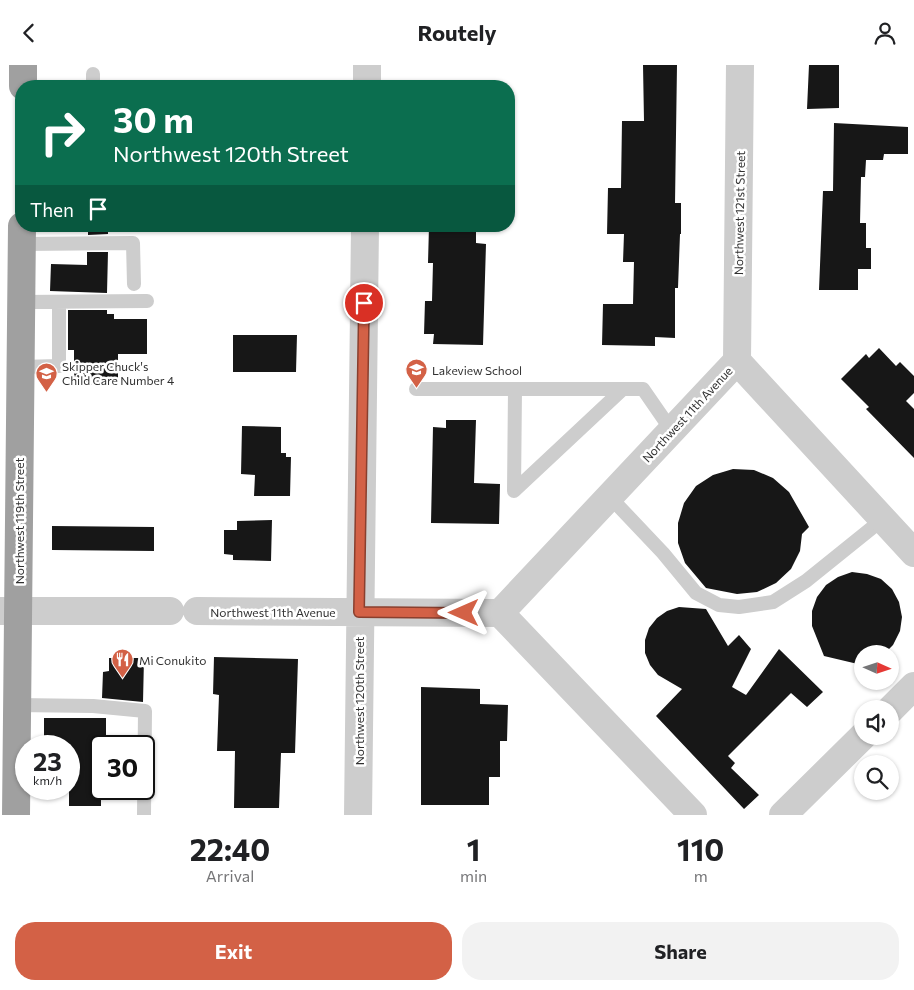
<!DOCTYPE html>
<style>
:root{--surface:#fff;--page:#f2f2f2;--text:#202124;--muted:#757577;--accent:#d36146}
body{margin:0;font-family:Commissioner,sans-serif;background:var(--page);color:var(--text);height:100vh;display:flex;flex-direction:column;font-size:19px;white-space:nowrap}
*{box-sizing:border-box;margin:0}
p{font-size:16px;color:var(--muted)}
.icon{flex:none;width:28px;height:28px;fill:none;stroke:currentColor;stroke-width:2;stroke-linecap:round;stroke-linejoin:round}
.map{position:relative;height:750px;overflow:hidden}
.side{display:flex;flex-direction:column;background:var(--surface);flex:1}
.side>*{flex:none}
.guide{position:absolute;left:15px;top:15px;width:500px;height:152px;border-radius:20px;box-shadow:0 1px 4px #0004;background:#0b6e4f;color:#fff;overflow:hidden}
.needle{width:32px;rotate:93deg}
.tools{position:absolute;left:854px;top:580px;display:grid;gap:10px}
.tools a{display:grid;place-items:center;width:45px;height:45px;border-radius:50%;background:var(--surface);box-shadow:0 1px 4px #0004;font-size:25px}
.speed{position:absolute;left:15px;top:670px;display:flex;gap:10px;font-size:25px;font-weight:700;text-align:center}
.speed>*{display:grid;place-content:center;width:65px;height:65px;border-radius:50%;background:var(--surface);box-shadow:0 1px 4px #0004;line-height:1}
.speed small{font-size:12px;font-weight:400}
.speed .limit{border:2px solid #111;border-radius:8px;background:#fff;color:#111}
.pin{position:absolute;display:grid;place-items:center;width:42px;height:42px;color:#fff;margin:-21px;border:2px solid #fff;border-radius:50%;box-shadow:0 1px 5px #0007}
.me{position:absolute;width:55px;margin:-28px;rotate:270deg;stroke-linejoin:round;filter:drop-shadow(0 0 4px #0008)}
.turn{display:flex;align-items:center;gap:18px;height:105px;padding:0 15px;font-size:22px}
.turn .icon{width:65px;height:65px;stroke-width:2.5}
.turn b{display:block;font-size:35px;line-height:42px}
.then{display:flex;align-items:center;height:48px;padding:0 15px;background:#0003;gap:10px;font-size:19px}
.eta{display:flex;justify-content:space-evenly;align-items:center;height:85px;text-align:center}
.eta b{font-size:30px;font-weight:700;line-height:35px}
.cta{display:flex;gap:10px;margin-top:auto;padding:10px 15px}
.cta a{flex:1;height:58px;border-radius:20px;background:var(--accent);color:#fff;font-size:20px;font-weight:700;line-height:58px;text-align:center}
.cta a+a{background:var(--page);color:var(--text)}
header{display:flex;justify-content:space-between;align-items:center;height:65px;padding:0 15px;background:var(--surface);font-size:22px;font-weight:700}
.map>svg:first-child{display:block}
</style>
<header><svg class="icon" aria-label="back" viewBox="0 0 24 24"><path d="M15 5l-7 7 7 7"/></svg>Routely<svg class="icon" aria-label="person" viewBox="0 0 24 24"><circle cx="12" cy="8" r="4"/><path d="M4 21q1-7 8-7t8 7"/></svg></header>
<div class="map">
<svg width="914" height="750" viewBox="0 0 914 750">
<rect width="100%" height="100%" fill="#fff"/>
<path fill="#171717" d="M 643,0 L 677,0 L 675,138 L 681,138 L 681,169 L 680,169 L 678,223 L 675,223 L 675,273 L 655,272 L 655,281 L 602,280 L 603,239 L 633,239 L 634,197 L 623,197 L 624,169 L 607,169 L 608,123 L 621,123 L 622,56 L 644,56 Z
M 809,0 L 839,0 L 839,43 L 807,44 Z
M 834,58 L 908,62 L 908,89 L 884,89 L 883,95 L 866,95 L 865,112 L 861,112 L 860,158 L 866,158 L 866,183 L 871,183 L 871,204 L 858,204 L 858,225 L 819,225 L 823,126 L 833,126 Z
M 88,161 L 108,161 L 108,169 L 88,170 Z
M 429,161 L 476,161 L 476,178 L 486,179 L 483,280 L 433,279 L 434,269 L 424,269 L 425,236 L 432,236 L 433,198 L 428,198 Z
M 87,187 L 108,187 L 107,228 L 50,226 L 51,199 L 87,200 Z
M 68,245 L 107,245 L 107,249 L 114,249 L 114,254 L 147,254 L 147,289 L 118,289 L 118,320 L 74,320 L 74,285 L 68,285 Z
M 233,270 L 297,270 L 296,307 L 233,307 Z
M 879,283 L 896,301 L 900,297 L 914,311 L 914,328 L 906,336 L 914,344 L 914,393 L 866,344 L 869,342 L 841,314 L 866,289 L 869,293 Z
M 446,355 L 476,355 L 474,418 L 500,419 L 499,459 L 431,458 L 433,362 L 446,363 Z
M 242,361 L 281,362 L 281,388 L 286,388 L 286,392 L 291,392 L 290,431 L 254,431 L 255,410 L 241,409 Z
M 733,404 L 754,405 L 773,413 L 789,427 L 809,462 L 802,469 L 800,486 L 791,504 L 776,518 L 757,527 L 737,529 L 706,523 L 685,498 L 678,478 L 678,458 L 684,438 L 696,421 L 713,410 Z
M 272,455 L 271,496 L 233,495 L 233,490 L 224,489 L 224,465 L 237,465 L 237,456 Z
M 52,461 L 154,462 L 154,486 L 52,485 Z
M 852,507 L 867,509 L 881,514 L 892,524 L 899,537 L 902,552 L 900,566 L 893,580 L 884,589 L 862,589 L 862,600 L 824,591 L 812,561 L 812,546 L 817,532 L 826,520 L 838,512 Z
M 679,542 L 706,544 L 728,581 L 739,570 L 751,584 L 732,622 L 746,630 L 779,584 L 823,627 L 807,642 L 791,628 L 728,691 L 735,698 L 731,703 L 759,730 L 744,744 L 656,651 L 682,624 L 658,610 L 650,600 L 645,588 L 645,575 L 649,563 L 657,553 L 667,546 Z
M 214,592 L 298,594 L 295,688 L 281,688 L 279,743 L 234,743 L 235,686 L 217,686 L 219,630 L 213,629 Z
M 109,593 L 144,593 L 143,637 L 102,633 L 103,607 L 109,606 Z
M 421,622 L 480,624 L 480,639 L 508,640 L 507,676 L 500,676 L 500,712 L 489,712 L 489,740 L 421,740 Z
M 44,653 L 106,653 L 106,681 L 101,681 L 101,741 L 69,741 L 69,681 L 44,681 Z"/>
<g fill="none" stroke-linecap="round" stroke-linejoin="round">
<path stroke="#cdcdcd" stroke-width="14" d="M 93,9 L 93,21
M 22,179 L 133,178 L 134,219
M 21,237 L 147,236
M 20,302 L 59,301 L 59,237
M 416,324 L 643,324 L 672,366
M 515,324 L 514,426 L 623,324
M 609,431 L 663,488 L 696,528 L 719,540 L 739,542 L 773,537 L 806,516 L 883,454
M 17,640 L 93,641 L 145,646 L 144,750"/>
<path stroke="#cdcdcd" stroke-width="28" d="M 367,21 L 367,0
M 737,296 L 740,0
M 737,296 L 914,488
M 0,546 L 170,546
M 197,546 L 500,548 L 693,750
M 500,548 L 737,296
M 890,645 L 914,621
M 358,750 L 365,161
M 783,750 L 863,671"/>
<path stroke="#a0a0a0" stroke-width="28" d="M 23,21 L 23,0
M 16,750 L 22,161"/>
</g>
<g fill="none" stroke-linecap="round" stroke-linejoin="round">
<defs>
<path id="route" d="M 364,238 L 359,547 L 464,548"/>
</defs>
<use href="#route" stroke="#893f2e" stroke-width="12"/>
<use href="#route" stroke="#d36146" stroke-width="9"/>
</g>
<defs>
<symbol id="school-pin" viewBox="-11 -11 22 30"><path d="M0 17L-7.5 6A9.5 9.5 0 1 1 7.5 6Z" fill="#d36146" stroke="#fff"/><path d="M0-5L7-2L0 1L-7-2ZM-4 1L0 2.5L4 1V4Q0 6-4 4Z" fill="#fff"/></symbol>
<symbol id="restaurant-pin" viewBox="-11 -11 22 30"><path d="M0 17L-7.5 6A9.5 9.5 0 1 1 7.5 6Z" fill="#d36146" stroke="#fff"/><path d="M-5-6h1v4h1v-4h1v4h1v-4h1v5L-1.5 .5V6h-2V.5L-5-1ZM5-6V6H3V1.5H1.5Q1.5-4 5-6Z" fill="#fff"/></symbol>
</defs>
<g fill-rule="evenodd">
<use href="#school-pin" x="404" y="292" width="25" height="34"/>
<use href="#school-pin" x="34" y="296" width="25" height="34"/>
<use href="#restaurant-pin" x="110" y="582" width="25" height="34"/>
</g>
<g text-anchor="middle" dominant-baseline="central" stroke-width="5" stroke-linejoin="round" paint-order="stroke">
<g font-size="12" fill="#303030" stroke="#fff">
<text transform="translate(739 148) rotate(-89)">Northwest 121st Street</text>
<text transform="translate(687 349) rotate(-47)">Northwest 11th Avenue</text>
<text transform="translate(19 456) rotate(-90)">Northwest 119th Street</text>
<text x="273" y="547">Northwest 11th Avenue</text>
<text transform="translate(359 636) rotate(-90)">Northwest 120th Street</text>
</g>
<g font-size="12" fill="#303030" stroke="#fff" text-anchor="start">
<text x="62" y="301">Skipper Chuck's<tspan x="62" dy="14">Child Care Number 4</tspan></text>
<text x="432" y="305">Lakeview School</text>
<text x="139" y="595">Mi Conukito</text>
</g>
</g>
</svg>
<div class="tools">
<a><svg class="needle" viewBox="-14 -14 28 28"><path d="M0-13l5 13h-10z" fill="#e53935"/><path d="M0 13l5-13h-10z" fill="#757577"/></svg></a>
<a><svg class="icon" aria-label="sound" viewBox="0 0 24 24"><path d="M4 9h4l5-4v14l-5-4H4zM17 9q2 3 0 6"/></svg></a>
<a><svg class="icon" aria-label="search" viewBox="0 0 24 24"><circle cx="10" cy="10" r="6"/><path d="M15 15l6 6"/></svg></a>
</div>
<div class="speed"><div>23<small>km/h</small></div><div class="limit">30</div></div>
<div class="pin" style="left:364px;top:238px;background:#d93025"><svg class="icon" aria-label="arrive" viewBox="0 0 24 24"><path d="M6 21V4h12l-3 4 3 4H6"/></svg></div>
<svg class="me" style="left:464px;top:548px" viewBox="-20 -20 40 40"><path d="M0-17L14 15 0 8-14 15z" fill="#d36146" stroke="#fff" stroke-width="4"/></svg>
<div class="guide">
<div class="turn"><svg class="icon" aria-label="right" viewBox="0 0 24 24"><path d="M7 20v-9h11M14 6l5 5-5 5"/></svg><div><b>30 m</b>Northwest 120th Street</div></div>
<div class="then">Then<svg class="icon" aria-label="arrive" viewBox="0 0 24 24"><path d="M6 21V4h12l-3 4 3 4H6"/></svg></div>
</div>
</div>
<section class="side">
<div class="eta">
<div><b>22:40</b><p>Arrival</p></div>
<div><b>1</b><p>min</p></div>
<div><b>110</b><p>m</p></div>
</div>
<div class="cta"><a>Exit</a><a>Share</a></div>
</section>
